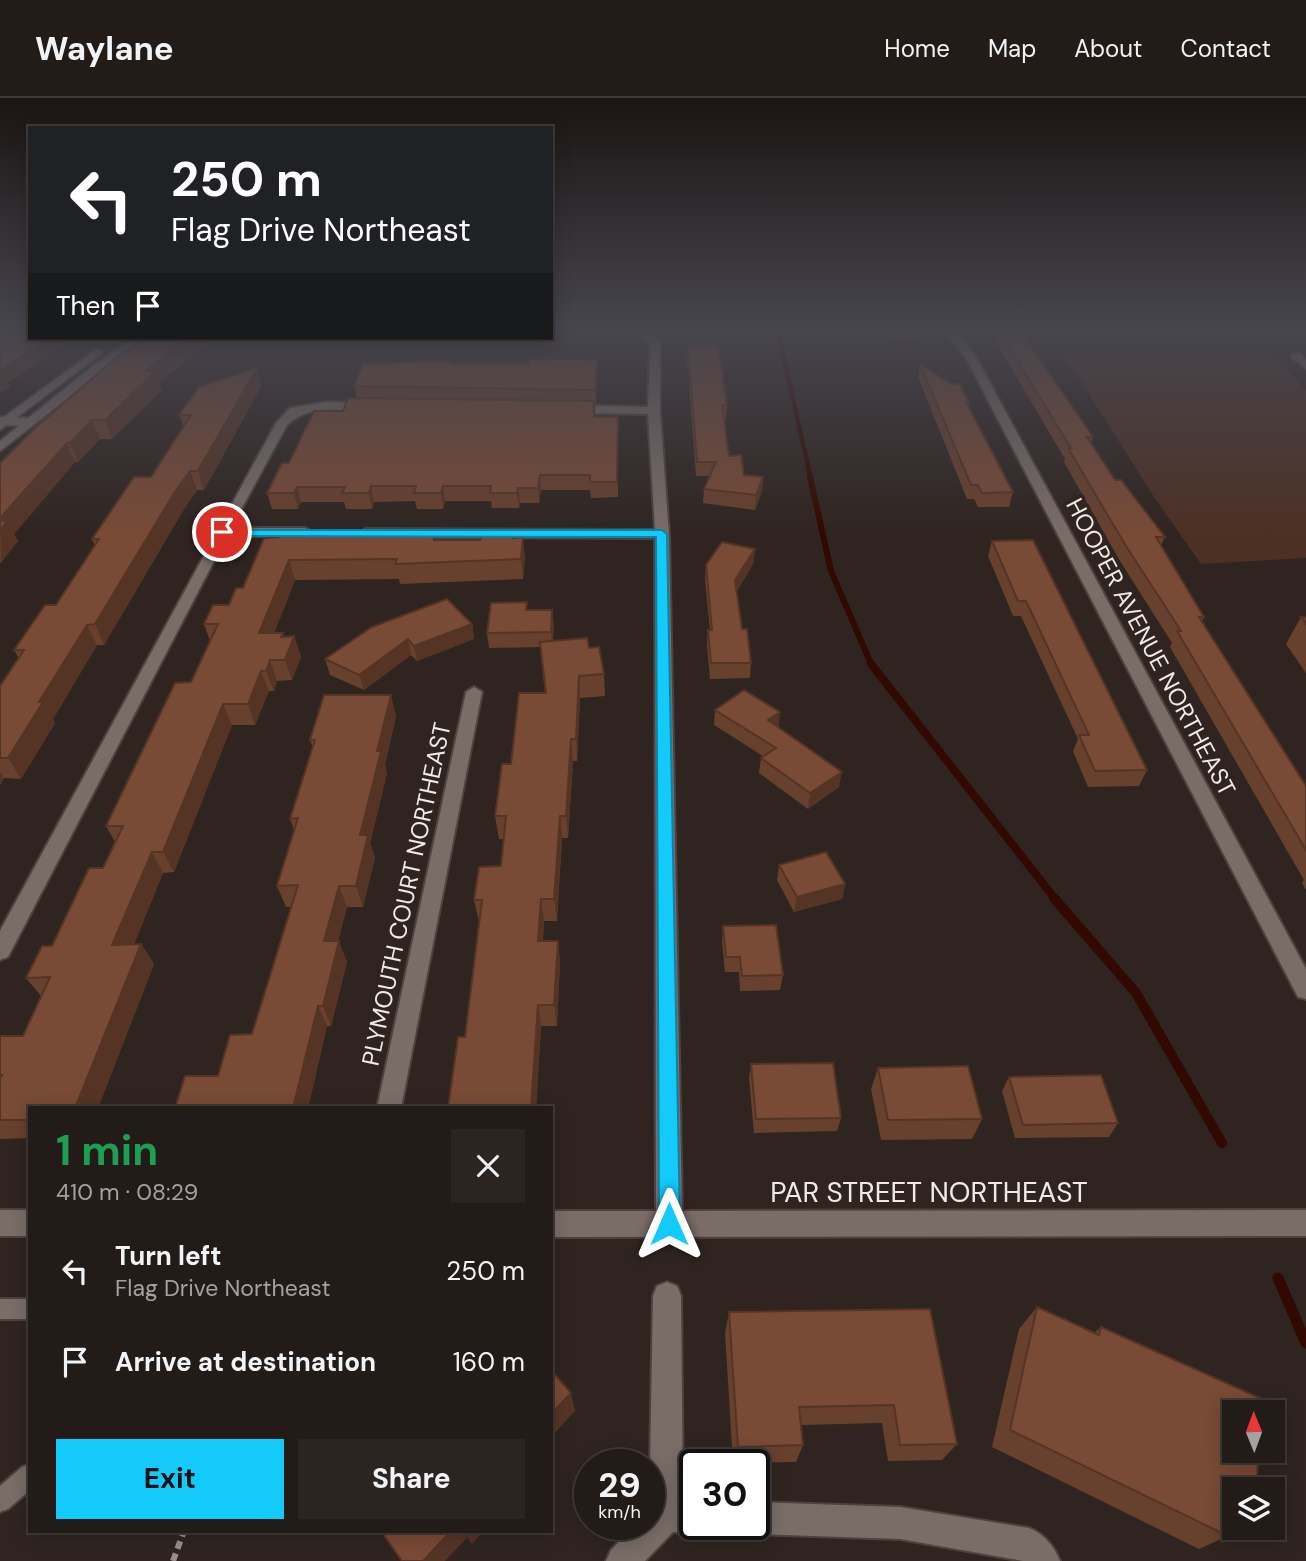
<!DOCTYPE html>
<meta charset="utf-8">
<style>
:root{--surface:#231b18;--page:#2b2421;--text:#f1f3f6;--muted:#a3a1a2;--line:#403937;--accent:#13cafb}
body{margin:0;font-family:"DM Sans",sans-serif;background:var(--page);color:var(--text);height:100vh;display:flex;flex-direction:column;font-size:26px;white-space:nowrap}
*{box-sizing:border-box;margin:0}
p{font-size:23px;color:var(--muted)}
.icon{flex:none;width:38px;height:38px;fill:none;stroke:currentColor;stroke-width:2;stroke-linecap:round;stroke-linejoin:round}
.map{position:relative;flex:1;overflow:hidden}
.panel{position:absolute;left:28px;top:1008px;width:525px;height:427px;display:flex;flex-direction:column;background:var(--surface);border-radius:0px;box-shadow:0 4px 18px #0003,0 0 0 2px var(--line)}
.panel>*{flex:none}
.banner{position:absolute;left:28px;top:28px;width:525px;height:214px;border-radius:0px;box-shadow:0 4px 18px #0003,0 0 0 2px var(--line);background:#202124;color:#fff;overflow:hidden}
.needle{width:46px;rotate:359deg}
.fabs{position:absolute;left:1222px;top:1302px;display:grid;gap:14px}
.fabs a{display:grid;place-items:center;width:63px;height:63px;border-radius:0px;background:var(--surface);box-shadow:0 4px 18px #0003,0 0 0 2px var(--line);font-size:35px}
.speed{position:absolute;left:574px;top:1351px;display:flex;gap:14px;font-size:35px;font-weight:700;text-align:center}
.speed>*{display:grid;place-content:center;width:91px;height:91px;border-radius:50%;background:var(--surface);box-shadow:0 4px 18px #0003,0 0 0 2px var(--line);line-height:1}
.speed small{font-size:18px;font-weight:400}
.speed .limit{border:4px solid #111;border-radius:10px;background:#fff;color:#111}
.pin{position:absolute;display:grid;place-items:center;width:60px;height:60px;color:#fff;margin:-30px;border:4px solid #fff;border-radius:50%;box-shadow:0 2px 7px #0007}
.me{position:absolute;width:77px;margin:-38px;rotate:0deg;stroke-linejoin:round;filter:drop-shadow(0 0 5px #0008)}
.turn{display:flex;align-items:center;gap:24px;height:147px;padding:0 28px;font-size:32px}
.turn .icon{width:91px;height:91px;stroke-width:2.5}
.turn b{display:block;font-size:49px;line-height:60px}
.then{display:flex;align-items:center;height:66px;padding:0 28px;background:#0003;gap:14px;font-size:26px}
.round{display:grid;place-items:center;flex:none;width:74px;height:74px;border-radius:0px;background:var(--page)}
.overview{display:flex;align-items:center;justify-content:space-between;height:119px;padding:0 28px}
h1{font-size:42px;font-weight:700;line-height:52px;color:#1e9e55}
.cta{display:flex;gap:14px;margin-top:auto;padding:14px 28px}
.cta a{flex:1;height:80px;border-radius:0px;background:var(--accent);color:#111;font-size:28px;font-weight:700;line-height:80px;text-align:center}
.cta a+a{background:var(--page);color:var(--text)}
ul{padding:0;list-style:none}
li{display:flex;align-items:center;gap:21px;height:91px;padding:0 28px}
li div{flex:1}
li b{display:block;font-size:26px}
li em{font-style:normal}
header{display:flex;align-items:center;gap:42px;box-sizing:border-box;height:98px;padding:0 35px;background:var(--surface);border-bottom:2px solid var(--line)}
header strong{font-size:33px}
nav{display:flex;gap:38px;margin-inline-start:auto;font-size:24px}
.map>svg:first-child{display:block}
</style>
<header>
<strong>Waylane</strong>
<nav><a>Home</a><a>Map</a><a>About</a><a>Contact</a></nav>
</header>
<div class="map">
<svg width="1306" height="1463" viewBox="0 0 1306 1463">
<rect width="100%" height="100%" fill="#2f2420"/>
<path fill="#4c3024" d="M 1062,253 L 1274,259 L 1306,292 L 1306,460 L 1201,466 L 1154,399 Z"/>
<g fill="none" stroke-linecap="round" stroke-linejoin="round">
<path stroke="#310900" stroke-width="4.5" d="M 774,231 L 778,235 L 811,381"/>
<path stroke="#310900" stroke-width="6" d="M 810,379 L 831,473 L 872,568"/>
<path stroke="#310900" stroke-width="8" d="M 871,566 L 1056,802"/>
<path stroke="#310900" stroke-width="10" d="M 1054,800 L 1136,895 L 1222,1045"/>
<path stroke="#310900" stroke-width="11" d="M 1278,1180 L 1306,1245"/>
<defs>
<path id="service" d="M 0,1201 L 30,1201 L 30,1221 L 0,1221 Z
M 30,1366 L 30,1392 L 8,1411 L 0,1414 L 0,1388 L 22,1369 Z"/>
<path id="minor" d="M 633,231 L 645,231 L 660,245 L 660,313 L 669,436 L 682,1113 L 1306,1112 L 1306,1138 L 551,1139 L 551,1113 L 656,1113 L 655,440 L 366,439 L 359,435 L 366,431 L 655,432 L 648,316 L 568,315 L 562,311 L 568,307 L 648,309 L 650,246 Z
M 944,231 L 955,231 L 976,259 L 1306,871 L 1306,901 L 1298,899 L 966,260 Z
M 1292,256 L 1300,256 L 1306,262 L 1306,271 L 1292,260 Z
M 326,304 L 370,305 L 376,309 L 370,313 C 342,312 308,306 287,327 L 231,430 L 305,430 L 312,434 L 305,438 L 227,438 L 8,859 L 0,862 L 0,833 L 276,325 L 290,310 Z
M 0,319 L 29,320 L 35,324 L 29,328 L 0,327 Z
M 474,589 L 482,594 L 401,1010 L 377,1010 L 466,594 Z
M 0,1112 L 30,1112 L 30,1138 L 0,1138 Z
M 667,1184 L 677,1188 L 681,1198 L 683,1403 L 695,1403 L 695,1426 L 708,1426 L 706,1430 L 695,1435 L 673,1434 L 645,1463 L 606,1463 L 611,1452 L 636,1426 L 649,1426 L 653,1198 L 657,1188 Z
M 754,1404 L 900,1409 L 1029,1430 C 1044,1436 1054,1448 1060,1463 L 1023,1463 L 900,1441 L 754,1436 L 743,1431 L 741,1426 L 754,1426 Z"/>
<path id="tertiary" d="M 133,240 L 145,240 L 0,353 L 0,343 L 94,267 Z
M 97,251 L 102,254 L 101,256 L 0,332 L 0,322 Z"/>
</defs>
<use href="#service" stroke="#4c423f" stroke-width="4"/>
<use href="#minor" stroke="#4c423f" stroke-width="4"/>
<use href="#tertiary" stroke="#4c423f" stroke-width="4"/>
<path stroke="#978e8a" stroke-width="6" stroke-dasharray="8 5" stroke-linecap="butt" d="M 173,1463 L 184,1433"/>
<use href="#service" fill="#7a6d68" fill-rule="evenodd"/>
<use href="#minor" fill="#7a6d68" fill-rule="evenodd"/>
<use href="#tertiary" fill="#7a6d68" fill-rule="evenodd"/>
</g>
<path fill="#68402e" d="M 886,231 L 920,231 L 918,242 L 890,242 Z
M 988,231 L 1019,231 L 1093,339 L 1091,345 L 1115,382 L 1165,439 L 1161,447 L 1204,519 L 1202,523 L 1306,688 L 1306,792 L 1302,785 L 1304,782 L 1170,549 L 1172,545 L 1120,463 L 1064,364 L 1065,361 Z
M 688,248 L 727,307 L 726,321 L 724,321 L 729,358 L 744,377 L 763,379 L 762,393 L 755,412 L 703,405 L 704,391 L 709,378 L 696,378 L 687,261 Z
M 450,263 L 450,266 L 597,276 L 596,306 L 594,306 L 595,319 L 618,319 L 618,399 L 591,400 L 590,392 L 541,392 L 539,405 L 520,405 L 519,410 L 492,410 L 491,403 L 445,403 L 443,411 L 417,411 L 415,403 L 374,404 L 372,411 L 346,411 L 344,404 L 301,404 L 298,411 L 272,411 L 267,395 L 289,365 L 357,300 L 354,288 Z
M 920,266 L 969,304 L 968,308 L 1013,394 L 1009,409 L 978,409 L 974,401 L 967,401 L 918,279 Z
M 159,285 L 162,292 L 112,341 L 100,341 L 78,364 L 75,364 L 14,436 L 18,443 L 0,465 L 0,365 Z
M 262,287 L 204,392 L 197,392 L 184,411 L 104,547 L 97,547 L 53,621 L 55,625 L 21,681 L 4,680 L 0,687 L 0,588 L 19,561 L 14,552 L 56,507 L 95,448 L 92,441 L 151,379 L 183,328 L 179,317 Z
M 391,437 L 436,442 L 480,442 L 514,440 L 525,459 L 523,481 L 400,486 L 399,481 L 295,482 L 274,535 L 284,539 L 294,538 L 301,559 L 292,582 L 277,583 L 274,593 L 269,593 L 255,627 L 232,627 L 174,774 L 163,775 L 134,846 L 141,846 L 154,866 L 98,1010 L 30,1010 L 30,1040 L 0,1041 L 0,938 L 23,938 L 41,898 L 26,880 L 52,848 L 103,770 L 115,744 L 106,728 L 191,584 L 210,543 L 204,526 L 229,507 L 243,490 L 264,440 Z
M 992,443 L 1147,672 L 1139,688 L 1088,689 L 1073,653 L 1078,641 L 1021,518 L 1013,518 L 988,458 Z
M 755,451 L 753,466 L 737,493 L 742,531 L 751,565 L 750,580 L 710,581 L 707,547 L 708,532 L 710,532 L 705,482 L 706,467 Z
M 528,512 L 554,527 L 553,543 L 589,550 L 604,576 L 605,598 L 580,600 L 577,663 L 573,663 L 568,740 L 562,740 L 557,823 L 544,823 L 543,843 L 558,843 L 560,865 L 557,928 L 541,928 L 536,1010 L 448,1010 L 465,939 L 479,824 L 474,802 L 501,768 L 504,741 L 499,741 L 495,718 L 511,666 L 545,595 L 540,549 L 489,550 L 487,535 Z
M 1301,519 L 1306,519 L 1306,575 L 1286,546 Z
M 472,526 L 474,541 L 417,563 L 411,557 L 364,592 L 330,577 L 325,561 Z
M 715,612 L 778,629 L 839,689 L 808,711 L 759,675 L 761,660 L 763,658 L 714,627 Z
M 396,618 L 385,667 L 387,675 L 370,745 L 375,759 L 363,809 L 347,809 L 338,843 L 347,864 L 331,928 L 327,928 L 308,1010 L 175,1010 L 218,978 L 252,936 L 291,809 L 286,809 L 277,788 L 294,732 L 290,721 L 313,650 L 310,642 Z
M 779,767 L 845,786 L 842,801 L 794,814 L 777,782 Z
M 723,828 L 783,877 L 780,892 L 740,893 L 739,874 L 725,874 L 722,843 Z
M 751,966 L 841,1020 L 837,1033 L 754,1035 L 749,980 Z
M 878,970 L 982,1021 L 972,1041 L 881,1042 L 871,991 Z
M 1009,979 L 1118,1025 L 1109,1039 L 1015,1040 L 1002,993 Z
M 1037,1209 L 1094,1235 L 1101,1229 L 1234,1391 L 1234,1412 L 1231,1413 L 1228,1438 L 1199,1451 L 992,1349 L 1019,1231 Z
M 930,1211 L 957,1346 L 942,1362 L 888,1363 L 882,1325 L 801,1327 L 803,1347 L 796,1364 L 733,1365 L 725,1235 L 729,1214 Z"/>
<path fill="#553426" d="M 49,240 L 73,240 L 8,285 L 11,290 L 0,294 L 0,273 Z
M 188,240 L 215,240 L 159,285 L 162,292 L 112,341 L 105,322 L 145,273 Z
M 597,262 L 597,276 L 596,306 L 595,292 Z
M 257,270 L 262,287 L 204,392 L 198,373 Z
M 92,322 L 100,341 L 78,364 L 70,345 Z
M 67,345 L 75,364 L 14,436 L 18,443 L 1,465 L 0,420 Z
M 190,373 L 197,392 L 184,411 L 104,547 L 95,526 L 176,392 Z
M 540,377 L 541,392 L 539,405 L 538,390 Z
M 763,379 L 762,393 L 755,412 L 756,397 Z
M 371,388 L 374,404 L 372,411 L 369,395 Z
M 443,388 L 445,403 L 443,411 L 441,395 Z
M 297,389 L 301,404 L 298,411 L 294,395 Z
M 518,390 L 520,405 L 519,410 L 517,395 Z
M 523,439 L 525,459 L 523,481 L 521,461 Z
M 755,451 L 753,466 L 734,497 L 735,482 Z
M 289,462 L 295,482 L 266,556 L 259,535 Z
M 552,512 L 554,527 L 552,549 L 551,534 Z
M 472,526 L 474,541 L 417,563 L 414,548 Z
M 87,527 L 97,547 L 53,621 L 55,625 L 21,681 L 8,660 L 39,604 Z
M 283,535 L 289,553 L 294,538 L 301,559 L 292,582 L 285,562 L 281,539 Z
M 408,541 L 411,557 L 364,592 L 359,577 Z
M 270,562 L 277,583 L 274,593 L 266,573 Z
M 261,573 L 269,593 L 255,627 L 248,606 Z
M 579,578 L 580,600 L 577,663 L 576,641 Z
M 391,597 L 396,618 L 385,667 L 387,675 L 370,745 L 375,759 L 363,809 L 356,788 L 360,737 L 377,653 Z
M 223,606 L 232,627 L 174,774 L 163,754 Z
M 780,614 L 779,629 L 768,622 Z
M 571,641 L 573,663 L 568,740 L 566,718 Z
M 0,674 L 4,680 L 0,687 Z
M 842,674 L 839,689 L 808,711 L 810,695 Z
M 560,718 L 562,740 L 557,823 L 554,801 Z
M 152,754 L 163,775 L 125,867 L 112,847 Z
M 845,786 L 842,801 L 794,814 L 797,799 Z
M 339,788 L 347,809 L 332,864 L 324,843 Z
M 541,801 L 544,823 L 541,865 L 538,843 Z
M 339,843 L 347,864 L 331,928 L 323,908 Z
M 558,843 L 560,865 L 557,928 L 554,907 Z
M 141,846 L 154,866 L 98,1010 L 75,1010 Z
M 538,907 L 541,928 L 536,1010 L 531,1010 Z
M 318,908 L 327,928 L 308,1010 L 293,1010 Z
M 571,1295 L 575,1313 L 551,1339 L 551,1316 Z
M 451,1433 L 461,1433 L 467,1440 L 445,1463 L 423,1463 Z
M 462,1433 L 483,1433 L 472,1446 Z"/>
<path fill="#794a36" stroke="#553426" stroke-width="2" d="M 21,231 L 30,231 L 30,240 L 49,240 L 0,273 L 0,239 L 8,240 Z
M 998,231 L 1019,231 L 1093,339 L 1087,339 L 1115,382 L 1121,382 L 1165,439 L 1156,439 L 1204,519 L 1199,519 L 1306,688 L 1306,752 L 1177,533 L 1181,533 L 1126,448 L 1068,350 L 1071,350 Z
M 144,240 L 188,240 L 145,273 L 155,274 L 105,322 L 92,322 L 70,345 L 67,345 L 0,420 L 0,365 L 34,331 L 111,264 Z
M 688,248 L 718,248 L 727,307 L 722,307 L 729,358 L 741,357 L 744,377 L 763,379 L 756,397 L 704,391 L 716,364 L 697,364 Z
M 529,261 L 597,262 L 595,292 L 354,288 L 363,266 L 450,263 L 449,266 L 529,266 Z
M 920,266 L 951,286 L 959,286 L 969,304 L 966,304 L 1013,394 L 982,395 L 978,387 L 971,387 Z
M 257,270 L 198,373 L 190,373 L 176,392 L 95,526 L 87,527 L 39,604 L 43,604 L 8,660 L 0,660 L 0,588 L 24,552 L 14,552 L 45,507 L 56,507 L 99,441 L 92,441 L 134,379 L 151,379 L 191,317 L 179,317 L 199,289 Z
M 348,300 L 594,303 L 594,319 L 618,319 L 617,384 L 590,384 L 590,377 L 540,377 L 538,390 L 518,390 L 517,395 L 490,395 L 491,388 L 443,388 L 441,395 L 414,395 L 416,388 L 371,388 L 369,395 L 342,395 L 345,389 L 297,389 L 294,395 L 267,395 L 282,365 L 289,365 L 314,313 L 343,313 Z
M 0,423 L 7,423 L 0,432 Z
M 281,433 L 390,433 L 389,437 L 435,437 L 434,442 L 480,442 L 482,433 L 514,433 L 513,440 L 523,439 L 521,461 L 395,466 L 397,461 L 289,462 L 259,535 L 283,535 L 281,539 L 294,538 L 285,562 L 270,562 L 266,573 L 261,573 L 248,606 L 223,606 L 163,754 L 152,754 L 112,847 L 141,846 L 75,1010 L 30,1010 L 30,1022 L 0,1022 L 0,980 L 2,977 L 0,977 L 0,938 L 23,938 L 50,879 L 26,880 L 42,848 L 52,848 L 89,770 L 103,770 L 123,728 L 106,728 L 175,585 L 191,584 L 218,526 L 204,526 L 213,507 L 229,507 L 236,490 L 243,490 L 264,440 L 279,439 Z
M 1033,442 L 1147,672 L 1095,673 L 1079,637 L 1089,637 L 1026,503 L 1018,503 L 992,443 Z
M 722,444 L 755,451 L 735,482 L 742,531 L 747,531 L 751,565 L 711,565 L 708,532 L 712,532 L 706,467 Z
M 447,501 L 472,526 L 414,548 L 408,541 L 359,577 L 325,561 L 372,529 Z
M 527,504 L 526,512 L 552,512 L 551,534 L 487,535 L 491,505 Z
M 1301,519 L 1306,519 L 1306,526 Z
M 587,540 L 589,550 L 599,549 L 604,576 L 579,578 L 576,641 L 571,641 L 566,718 L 560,718 L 554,801 L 541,801 L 538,843 L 558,843 L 554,907 L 538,907 L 531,1010 L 448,1010 L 458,939 L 465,939 L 482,802 L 474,802 L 479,769 L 501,768 L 506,718 L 495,718 L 502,666 L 511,666 L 519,595 L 546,595 L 540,544 Z
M 744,592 L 780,614 L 768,622 L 842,674 L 810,695 L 761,660 L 776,650 L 715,612 Z
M 324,597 L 391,597 L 377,653 L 381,653 L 360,737 L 368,737 L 356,788 L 339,788 L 324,843 L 339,843 L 323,908 L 318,908 L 293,1010 L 175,1010 L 185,978 L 218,978 L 230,937 L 252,936 L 298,787 L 277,788 L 298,720 L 290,721 L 315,642 L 310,642 Z
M 826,754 L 845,786 L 797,799 L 779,767 Z
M 776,827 L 783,877 L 742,878 L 740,859 L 726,859 L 723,828 Z
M 833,965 L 841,1020 L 756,1021 L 751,966 Z
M 968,968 L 982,1021 L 888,1022 L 878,970 Z
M 1101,977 L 1118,1025 L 1023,1027 L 1009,979 Z
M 1037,1209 L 1099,1237 L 1101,1229 L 1262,1301 L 1261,1314 L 1234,1314 L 1234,1353 L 1259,1353 L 1256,1391 L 1233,1391 L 1228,1438 L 1010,1332 Z
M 930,1211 L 957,1346 L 900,1347 L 894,1307 L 799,1309 L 803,1347 L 738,1349 L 729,1214 Z
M 551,1272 L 571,1295 L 551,1316 Z
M 381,1433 L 451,1433 L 423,1463 L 402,1463 Z"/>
<linearGradient id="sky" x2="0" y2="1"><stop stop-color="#1a1412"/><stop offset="0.53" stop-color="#47454e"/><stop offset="1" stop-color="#47454e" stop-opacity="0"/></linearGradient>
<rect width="1306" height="436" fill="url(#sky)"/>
<path fill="#13cafb" stroke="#0c83a3" stroke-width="2" d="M 217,432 L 662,432 L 667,436 L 680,1126 L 677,1134 L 669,1137 L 662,1134 L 659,1126 L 656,439 L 222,438 L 217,437 Z"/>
<g text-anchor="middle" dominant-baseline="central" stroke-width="7" stroke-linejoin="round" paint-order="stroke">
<g font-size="24" fill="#f2eae7" stroke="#2f2420">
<text transform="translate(1151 549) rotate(62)">HOOPER AVENUE NORTHEAST</text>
<text transform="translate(406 796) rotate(-78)">PLYMOUTH COURT NORTHEAST</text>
</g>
<g font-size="28" fill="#f2eae7" stroke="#2f2420">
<text x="929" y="1094">PAR STREET NORTHEAST</text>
</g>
</g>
</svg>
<div class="fabs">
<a><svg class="needle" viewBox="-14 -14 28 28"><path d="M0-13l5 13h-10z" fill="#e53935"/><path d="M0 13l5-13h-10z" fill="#a3a1a2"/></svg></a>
<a><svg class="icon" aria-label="layers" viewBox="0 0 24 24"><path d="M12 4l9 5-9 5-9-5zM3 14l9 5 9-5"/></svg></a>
</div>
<div class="speed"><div>29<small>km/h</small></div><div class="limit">30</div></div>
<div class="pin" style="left:222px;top:434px;background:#d93025"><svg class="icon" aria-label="arrive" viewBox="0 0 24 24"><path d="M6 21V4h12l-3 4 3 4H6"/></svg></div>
<svg class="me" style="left:669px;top:1126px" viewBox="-20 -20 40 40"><path d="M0-17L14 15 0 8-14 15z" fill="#13cafb" stroke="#fff" stroke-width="4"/></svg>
<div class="banner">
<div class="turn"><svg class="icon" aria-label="left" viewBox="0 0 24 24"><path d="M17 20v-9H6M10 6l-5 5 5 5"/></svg><div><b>250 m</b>Flag Drive Northeast</div></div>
<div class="then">Then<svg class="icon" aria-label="arrive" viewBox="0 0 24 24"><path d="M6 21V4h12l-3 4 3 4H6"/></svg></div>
</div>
<section class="panel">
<div class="overview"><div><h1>1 min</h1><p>410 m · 08:29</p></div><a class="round"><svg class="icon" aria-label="close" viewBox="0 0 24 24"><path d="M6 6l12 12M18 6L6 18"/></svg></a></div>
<ul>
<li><svg class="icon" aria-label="left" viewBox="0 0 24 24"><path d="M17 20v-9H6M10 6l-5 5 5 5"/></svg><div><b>Turn left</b><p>Flag Drive Northeast</p></div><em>250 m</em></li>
<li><svg class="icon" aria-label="arrive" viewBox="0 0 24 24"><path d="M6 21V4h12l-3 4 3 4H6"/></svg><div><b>Arrive at destination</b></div><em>160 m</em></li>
</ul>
<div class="cta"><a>Exit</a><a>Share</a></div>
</section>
</div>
